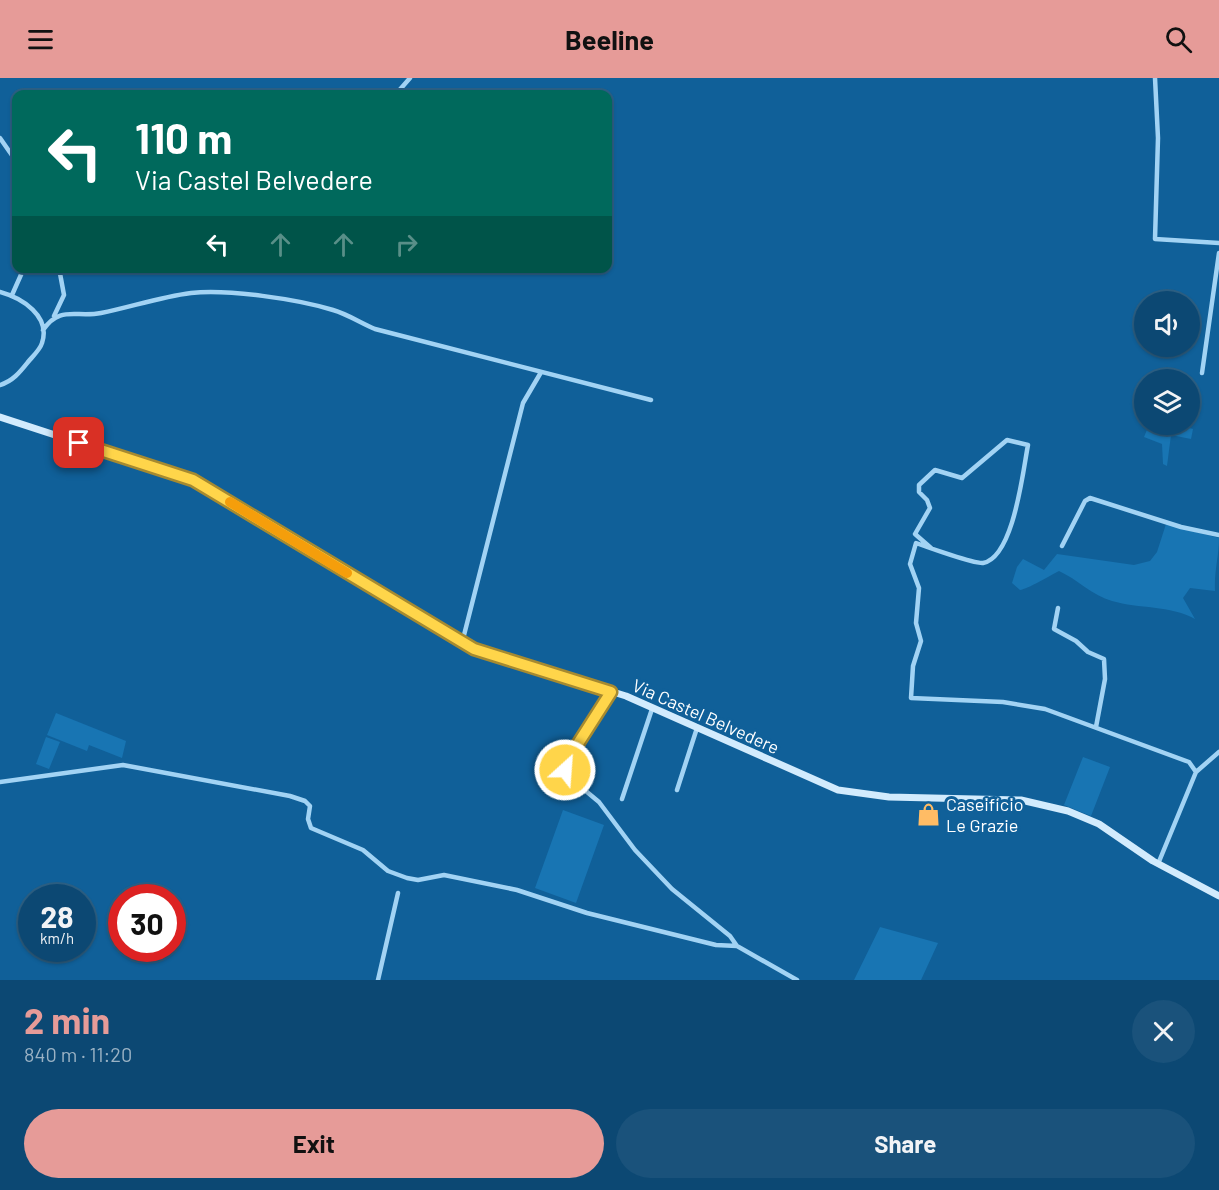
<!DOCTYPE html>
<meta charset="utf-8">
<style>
:root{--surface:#0c4873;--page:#1a527b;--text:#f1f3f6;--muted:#9ab2c4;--line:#2c6085;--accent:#e69b98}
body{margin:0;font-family:Barlow,sans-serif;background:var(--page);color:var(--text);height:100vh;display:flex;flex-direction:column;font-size:22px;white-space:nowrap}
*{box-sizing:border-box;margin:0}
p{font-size:20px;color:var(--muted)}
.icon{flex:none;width:33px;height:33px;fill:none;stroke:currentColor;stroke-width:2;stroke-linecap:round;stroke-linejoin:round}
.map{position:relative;height:902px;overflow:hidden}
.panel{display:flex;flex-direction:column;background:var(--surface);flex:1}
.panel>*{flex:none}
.banner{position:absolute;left:12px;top:12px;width:600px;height:183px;border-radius:12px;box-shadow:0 2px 4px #0004,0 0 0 2px var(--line);background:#00695c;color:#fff;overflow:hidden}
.fabs{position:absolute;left:1134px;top:213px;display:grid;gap:12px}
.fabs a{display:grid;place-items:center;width:66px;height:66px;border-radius:50%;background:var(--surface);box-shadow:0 2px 4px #0004,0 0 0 2px var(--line);font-size:30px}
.speed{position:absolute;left:18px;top:806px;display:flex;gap:12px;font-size:30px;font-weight:700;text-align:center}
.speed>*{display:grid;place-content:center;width:78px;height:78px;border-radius:50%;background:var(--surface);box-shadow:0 2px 4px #0004,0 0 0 2px var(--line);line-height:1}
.speed small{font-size:15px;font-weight:400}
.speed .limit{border:9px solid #d22;background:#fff;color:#111}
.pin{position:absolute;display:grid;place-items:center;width:51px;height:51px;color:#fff;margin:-26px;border-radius:12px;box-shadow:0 3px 9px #0006}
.me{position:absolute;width:66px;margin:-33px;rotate:26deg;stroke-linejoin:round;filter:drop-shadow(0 0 4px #0008)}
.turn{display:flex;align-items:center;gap:21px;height:126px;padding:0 24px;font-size:27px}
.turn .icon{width:78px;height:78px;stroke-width:2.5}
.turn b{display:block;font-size:42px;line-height:51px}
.lanes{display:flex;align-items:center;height:57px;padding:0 24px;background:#0003;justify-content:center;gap:30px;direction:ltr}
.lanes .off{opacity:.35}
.round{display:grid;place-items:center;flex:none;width:63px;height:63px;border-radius:32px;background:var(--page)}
.headline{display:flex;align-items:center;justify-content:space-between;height:102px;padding:0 24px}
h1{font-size:36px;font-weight:700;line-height:45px;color:var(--accent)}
.action{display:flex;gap:12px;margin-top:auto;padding:12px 24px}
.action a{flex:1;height:69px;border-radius:36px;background:var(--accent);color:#111;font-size:24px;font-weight:700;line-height:69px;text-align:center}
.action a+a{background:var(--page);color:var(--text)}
header{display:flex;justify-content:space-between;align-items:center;height:78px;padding:0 24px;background:var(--accent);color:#111;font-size:27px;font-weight:700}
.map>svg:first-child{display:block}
</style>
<header><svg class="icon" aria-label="menu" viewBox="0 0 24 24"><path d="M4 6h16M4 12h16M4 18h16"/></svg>Beeline<svg class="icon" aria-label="search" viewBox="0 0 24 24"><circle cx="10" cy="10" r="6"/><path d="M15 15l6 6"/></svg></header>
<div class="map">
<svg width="1219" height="902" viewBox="0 0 1219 902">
<rect width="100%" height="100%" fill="#106099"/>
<path fill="#1875b3" d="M 1149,347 L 1178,347 L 1193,351 L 1191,361 L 1171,357 L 1167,388 L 1163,386 L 1162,366 L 1144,359 Z
M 1166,446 L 1219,460 C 1219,479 1214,492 1215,513 L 1190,510 L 1183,520 L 1195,541 C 1170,527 1139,531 1112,523 C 1093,518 1077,501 1059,493 C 1049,498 1028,511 1020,512 L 1012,505 L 1017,489 L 1023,481 L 1044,492 L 1057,476 L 1134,487 L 1150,483 L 1157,474 Z
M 56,635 L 126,663 L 122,680 L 89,667 L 87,673 L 47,657 Z
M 46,659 L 60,664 L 49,691 L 36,686 Z
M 1083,679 L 1110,689 L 1091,738 L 1064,727 Z
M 563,732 L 604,747 L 576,825 L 535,810 Z
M 880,849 L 938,865 L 921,902 L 854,902 Z"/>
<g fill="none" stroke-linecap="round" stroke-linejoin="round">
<path stroke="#a2d3f4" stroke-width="4.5" d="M 1155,0 L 1158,60 L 1155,161 L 1219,165
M 396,16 L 410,0
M 0,60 L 16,83
M 0,214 C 22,220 51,238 42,265 C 40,272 32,279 28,284 C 20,294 13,303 0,307
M 12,217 L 24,190
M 54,238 L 64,217 L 59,190
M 43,252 C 60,227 76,240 101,235 C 131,229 160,219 191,215 C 228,211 297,221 333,232 C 347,236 361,245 375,251 L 651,322
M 1202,295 L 1219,175
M 1062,468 L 1085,423 L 1090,420 L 1181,449 L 1219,457
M 931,470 L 915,456 L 930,430 L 927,422 L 919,414 L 919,407 L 935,392 L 962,400 L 1007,362 L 1028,367 C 1023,392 1014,479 983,485 C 975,486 927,469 916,465 L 910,486 L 919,510 L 916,545 L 921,563 L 913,588 L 911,620 L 1003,624 L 1045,631 L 1189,684 L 1196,694 L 1158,786
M 1058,530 L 1054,551 L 1076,563 L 1088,574 L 1104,581 L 1105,601 L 1096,649
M 462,565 L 523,325 L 540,296
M 611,614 L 565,686 L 565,692 L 569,699 L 599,724 L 635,772 L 672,811 L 730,858 L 737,868 L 797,902
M 1196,694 L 1219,674
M 0,704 L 123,687 L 290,718 L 305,723 L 310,728 L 308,741 L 311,750 L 363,772 L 388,793 L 407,800 L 418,802 L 444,797 L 517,812 L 587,835 L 716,867 L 737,868
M 677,712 L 697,650
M 622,721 L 652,631
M 378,902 L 398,815"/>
<path stroke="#d2ebfd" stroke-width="7" d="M 0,339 L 193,402 L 474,571 L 626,618 L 838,712 L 889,719 L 1021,722 L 1068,733 L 1099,746 L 1153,783 L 1219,818"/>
</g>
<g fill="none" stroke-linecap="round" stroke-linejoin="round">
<defs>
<path id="route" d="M 79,365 L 193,402 L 474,571 L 611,614 L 565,686 L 565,692"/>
</defs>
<use href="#route" stroke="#a68a30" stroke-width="15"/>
<use href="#route" stroke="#ffd54a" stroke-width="10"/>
<path stroke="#f59e0b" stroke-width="10" d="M 230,424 L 347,495"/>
</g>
<defs>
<symbol id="shop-bare" viewBox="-9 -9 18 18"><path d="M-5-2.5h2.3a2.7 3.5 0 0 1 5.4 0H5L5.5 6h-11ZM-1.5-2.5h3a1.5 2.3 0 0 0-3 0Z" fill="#ffbc65" stroke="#106099" stroke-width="2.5" paint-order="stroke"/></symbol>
</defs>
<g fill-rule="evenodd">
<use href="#shop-bare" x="912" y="720" width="33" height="33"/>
</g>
<g text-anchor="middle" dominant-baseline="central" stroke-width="6" stroke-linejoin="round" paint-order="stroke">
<g font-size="18" fill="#fff" stroke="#106099">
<text transform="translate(706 638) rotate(24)">Via Castel Belvedere</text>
</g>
<g font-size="18" fill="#fff" stroke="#106099" text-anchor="start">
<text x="946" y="726">Caseificio<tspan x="946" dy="21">Le Grazie</tspan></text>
</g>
</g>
</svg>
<div class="fabs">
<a><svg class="icon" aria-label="sound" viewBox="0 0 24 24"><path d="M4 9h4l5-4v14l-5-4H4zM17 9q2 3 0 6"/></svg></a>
<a><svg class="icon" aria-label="layers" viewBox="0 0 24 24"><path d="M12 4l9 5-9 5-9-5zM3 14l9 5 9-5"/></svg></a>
</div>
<div class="speed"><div>28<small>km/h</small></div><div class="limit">30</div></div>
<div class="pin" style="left:79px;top:365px;background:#d93025"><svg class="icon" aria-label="arrive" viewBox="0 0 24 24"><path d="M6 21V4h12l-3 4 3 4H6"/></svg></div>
<svg class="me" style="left:565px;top:692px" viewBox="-20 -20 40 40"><circle r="17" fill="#ffd54a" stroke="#fff" stroke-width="3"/><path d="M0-11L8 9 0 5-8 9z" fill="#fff"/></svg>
<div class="banner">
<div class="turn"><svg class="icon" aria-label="left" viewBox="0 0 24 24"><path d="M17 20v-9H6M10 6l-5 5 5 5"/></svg><div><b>110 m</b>Via Castel Belvedere</div></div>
<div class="lanes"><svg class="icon" aria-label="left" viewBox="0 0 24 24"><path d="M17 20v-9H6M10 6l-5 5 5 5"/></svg><svg class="icon off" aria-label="ahead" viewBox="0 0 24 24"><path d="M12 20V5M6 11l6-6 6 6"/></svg><svg class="icon off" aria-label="ahead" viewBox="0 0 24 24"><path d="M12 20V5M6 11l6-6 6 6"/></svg><svg class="icon off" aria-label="right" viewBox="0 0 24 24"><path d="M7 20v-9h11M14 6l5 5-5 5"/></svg></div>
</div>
</div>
<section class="panel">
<div class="headline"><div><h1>2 min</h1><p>840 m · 11:20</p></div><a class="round"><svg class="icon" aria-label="close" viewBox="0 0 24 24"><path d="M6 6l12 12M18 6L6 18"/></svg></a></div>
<div class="action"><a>Exit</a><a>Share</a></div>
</section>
